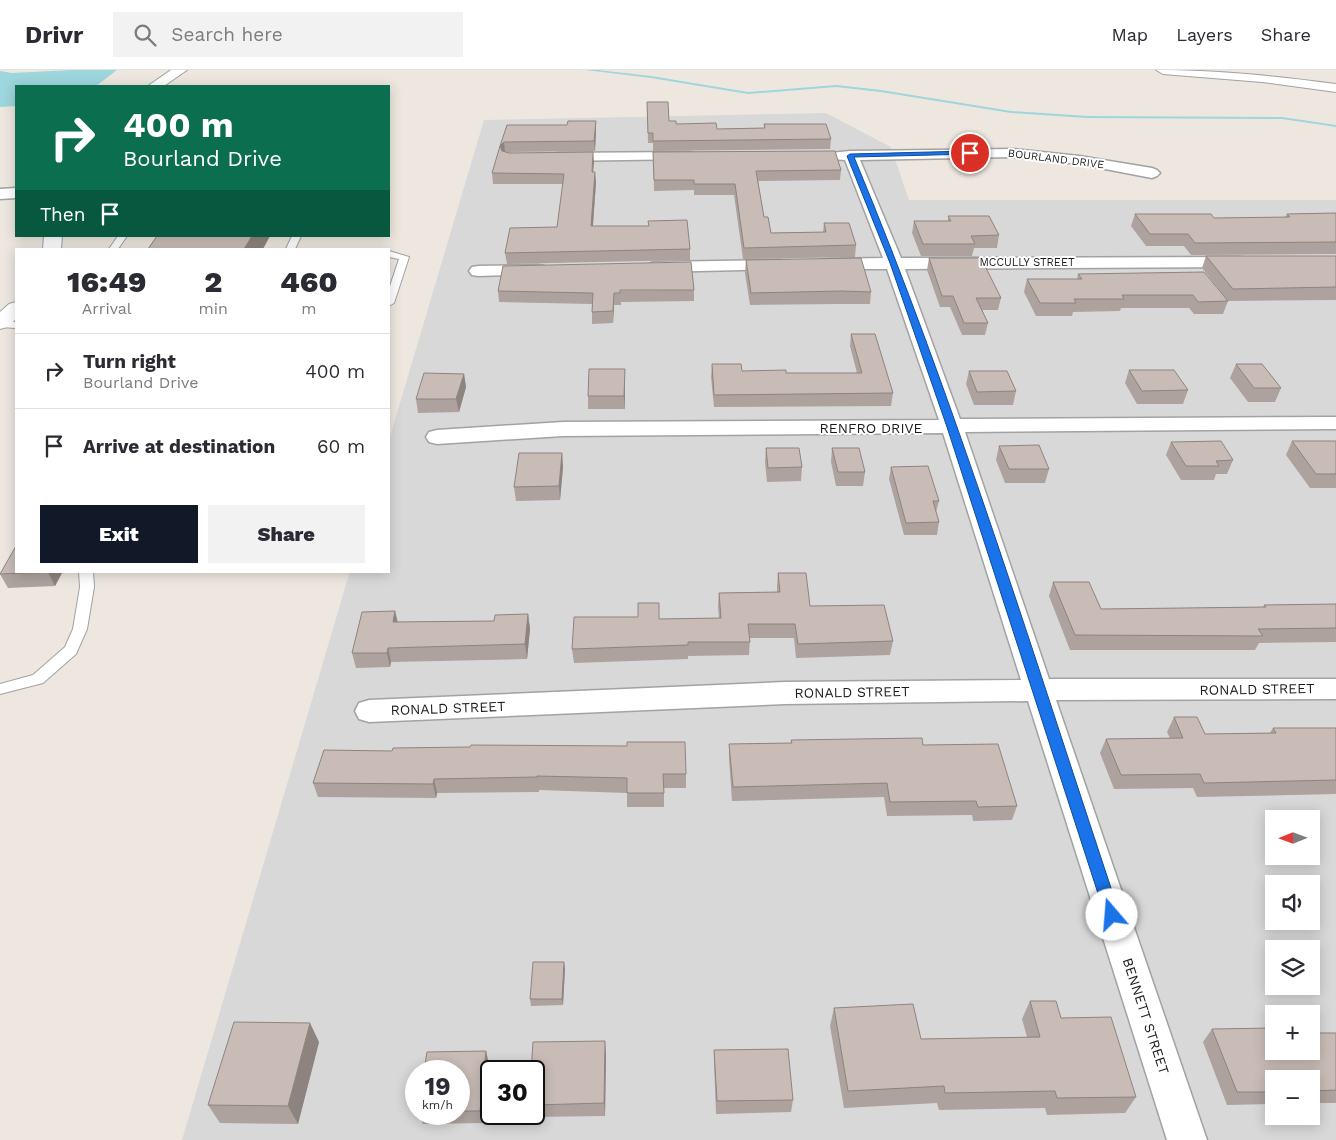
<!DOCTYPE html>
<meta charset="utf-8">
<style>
:root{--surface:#fff;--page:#f2f2f3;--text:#2b2b33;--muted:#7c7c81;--line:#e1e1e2;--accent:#111827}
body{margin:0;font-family:"Work Sans",sans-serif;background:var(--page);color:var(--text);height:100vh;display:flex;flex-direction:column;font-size:19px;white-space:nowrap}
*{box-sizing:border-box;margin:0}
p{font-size:16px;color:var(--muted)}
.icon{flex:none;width:28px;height:28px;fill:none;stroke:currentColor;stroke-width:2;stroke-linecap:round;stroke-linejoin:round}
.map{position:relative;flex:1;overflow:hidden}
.panel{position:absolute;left:15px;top:178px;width:375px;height:325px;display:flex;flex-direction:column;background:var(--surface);border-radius:0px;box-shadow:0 2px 12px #0003}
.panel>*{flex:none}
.hud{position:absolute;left:15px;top:15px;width:375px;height:152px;border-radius:0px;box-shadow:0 2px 12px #0003;background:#0b6e4f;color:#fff;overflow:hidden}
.needle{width:32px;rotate:269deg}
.tools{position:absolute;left:1265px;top:740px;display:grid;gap:10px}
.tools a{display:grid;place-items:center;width:55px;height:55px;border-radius:0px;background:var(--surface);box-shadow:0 2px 12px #0003;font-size:25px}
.speed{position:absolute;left:405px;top:990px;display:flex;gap:10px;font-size:25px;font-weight:700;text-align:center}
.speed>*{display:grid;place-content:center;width:65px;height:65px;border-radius:50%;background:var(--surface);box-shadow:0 2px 12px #0003;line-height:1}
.speed small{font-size:12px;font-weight:400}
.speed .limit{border:2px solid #111;border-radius:8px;background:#fff;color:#111}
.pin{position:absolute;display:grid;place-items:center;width:42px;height:42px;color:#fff;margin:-21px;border:2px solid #fff;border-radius:50%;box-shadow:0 1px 5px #0007}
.me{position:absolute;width:55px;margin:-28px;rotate:342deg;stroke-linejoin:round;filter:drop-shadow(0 0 4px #0008)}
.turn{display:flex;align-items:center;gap:18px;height:105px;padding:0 25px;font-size:22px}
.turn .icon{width:65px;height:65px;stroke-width:2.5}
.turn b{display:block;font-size:35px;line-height:42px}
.then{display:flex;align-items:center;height:48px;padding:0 25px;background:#0003;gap:10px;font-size:19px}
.eta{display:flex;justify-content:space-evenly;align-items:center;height:85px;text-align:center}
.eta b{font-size:30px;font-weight:800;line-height:35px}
.primary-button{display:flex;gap:10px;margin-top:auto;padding:10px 25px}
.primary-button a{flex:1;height:58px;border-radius:0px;background:var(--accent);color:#fff;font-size:20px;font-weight:800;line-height:58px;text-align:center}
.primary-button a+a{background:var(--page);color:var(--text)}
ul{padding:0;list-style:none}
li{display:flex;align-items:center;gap:15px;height:75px;padding:0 25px;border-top:1px solid var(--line)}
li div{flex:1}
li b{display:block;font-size:19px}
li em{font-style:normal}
header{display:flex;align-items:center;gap:30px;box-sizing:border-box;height:70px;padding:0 25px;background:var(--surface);border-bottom:1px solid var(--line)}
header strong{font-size:24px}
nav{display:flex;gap:28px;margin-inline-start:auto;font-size:18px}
.search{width:350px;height:45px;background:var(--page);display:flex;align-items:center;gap:12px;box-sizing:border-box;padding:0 18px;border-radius:0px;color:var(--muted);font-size:19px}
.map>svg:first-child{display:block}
</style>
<header>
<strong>Drivr</strong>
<div class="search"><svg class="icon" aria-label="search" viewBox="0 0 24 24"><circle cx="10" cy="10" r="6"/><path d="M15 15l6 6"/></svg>Search here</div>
<nav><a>Map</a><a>Layers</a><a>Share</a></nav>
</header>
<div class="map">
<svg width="1336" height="1070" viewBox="0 0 1336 1070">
<rect width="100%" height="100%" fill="#ede7e0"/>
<path fill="#d9d8d8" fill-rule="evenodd" d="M 826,43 L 891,77 L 909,130 L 1336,130 L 1336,1070 L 182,1070 L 350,501 L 389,501 L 389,370 L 484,50 ZM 1274,749 L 1311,749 L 1311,786 L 1274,786 ZM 1274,814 L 1311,814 L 1311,851 L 1274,851 ZM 1274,879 L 1311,879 L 1311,916 L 1274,916 ZM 1274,944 L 1311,944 L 1311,981 L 1274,981 ZM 416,1001 L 459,1001 L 459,1044 L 416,1044 ZM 491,1001 L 534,1001 L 534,1044 L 491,1044 ZM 1274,1009 L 1311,1009 L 1311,1046 L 1274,1046 Z"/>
<path fill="#9ed6dd" d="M 72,0 L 117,0 L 96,16 L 16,16 L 16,36 L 0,37 L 0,1 L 12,3 Z"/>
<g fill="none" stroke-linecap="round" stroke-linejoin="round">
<path fill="#9ed6dd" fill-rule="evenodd" d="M 586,0 L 598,0 L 651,6 L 748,22 L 836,15 L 881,20 L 1011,41 L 1087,46 L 1282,47 L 1336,55 L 1336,57 L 1282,49 L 1087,48 L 1011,43 L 881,22 L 836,17 L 748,24 L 651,8 Z"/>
<defs>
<path id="service" d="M 118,166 L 127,166 L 118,179 L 109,179 Z
M 292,166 L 301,166 L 295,179 L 286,179 Z
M 389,181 L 409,187 L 394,233 L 389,236 L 389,219 L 399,189 L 389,187 Z
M 0,251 L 16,252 L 16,258 L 0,257 Z
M 79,501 L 93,501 L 94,517 L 87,559 L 76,584 L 43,613 L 0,624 L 0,614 L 33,605 L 65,577 L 73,559 L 80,517 Z"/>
<path id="minor" d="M 1013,79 L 1079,86 L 1152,98 L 1157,100 L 1160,103 L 1157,106 L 1152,108 L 1079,94 L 1013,87 L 860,90 L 901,188 L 1240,187 L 1246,188 L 1249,192 L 1246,196 L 1240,197 L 905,199 L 960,349 L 1336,347 L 1336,359 L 965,362 L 1049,609 L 1336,609 L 1336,629 L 1056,630 L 1207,1070 L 1167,1070 L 1028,631 L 785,634 L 369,652 L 359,649 L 355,641 L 359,633 L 369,630 L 785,612 L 1021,610 L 943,363 L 563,366 L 437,374 L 429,372 L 426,367 L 429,362 L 437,360 L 563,352 L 939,350 L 887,199 L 827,199 L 821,198 L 818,194 L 821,190 L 827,189 L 883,188 L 845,90 L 830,89 L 828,86 L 830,83 L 850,81 Z
M 688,82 L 693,83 L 695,86 L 693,89 L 557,91 L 552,90 L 550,87 L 552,84 L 557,83 Z
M 16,118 L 16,128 L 0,129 L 0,119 Z
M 780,190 L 786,191 L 789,195 L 786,199 L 657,202 L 651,201 L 648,197 L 651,193 L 657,192 Z
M 538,195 L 544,196 L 547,200 L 544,204 L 478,206 L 472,205 L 469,201 L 472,197 L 478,196 Z"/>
<path id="tertiary" d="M 171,0 L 187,0 L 164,16 L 148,16 Z
M 1156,0 C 1219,0 1274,6 1336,14 L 1336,22 L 1262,12 L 1163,4 Z
M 44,166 L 62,166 L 61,179 L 43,179 Z
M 16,232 L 16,249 L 7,257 L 0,259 L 0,242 L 9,234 Z"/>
</defs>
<use href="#service" stroke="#a2a2a2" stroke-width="2"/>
<use href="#minor" stroke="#a2a2a2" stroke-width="3"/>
<use href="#tertiary" stroke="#a2a2a2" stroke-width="2"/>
<use href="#service" fill="#fff" fill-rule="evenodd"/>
<use href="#minor" fill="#fff" fill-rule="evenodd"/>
<use href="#tertiary" fill="#fff" fill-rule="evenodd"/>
</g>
<path fill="#ada29d" d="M 647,32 L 669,51 L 676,54 L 717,59 L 764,58 L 764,54 L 831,69 L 830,79 L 653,81 L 653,73 L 648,73 Z
M 596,51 L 596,61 L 595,81 L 506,82 L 594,92 L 593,102 L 596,112 L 593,156 L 690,179 L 690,190 L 507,194 L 505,183 L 557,157 L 563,114 L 493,114 L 492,103 L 507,55 L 567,55 Z
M 653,82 L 841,100 L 840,110 L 758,111 L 764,147 L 771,163 L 823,162 L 824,153 L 856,175 L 855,187 L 743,189 L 734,125 L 694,125 L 694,120 L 654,121 Z
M 1336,143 L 1336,184 L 1191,185 L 1184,176 L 1146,176 L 1131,156 L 1135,144 L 1214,148 L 1285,147 L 1287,144 Z
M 948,146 L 999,165 L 997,178 L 974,178 L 972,186 L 921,186 L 912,163 L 914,151 L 948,151 Z
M 1206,186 L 1336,186 L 1336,230 L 1228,231 L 1202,198 Z
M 929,188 L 1001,228 L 998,240 L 982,240 L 988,253 L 985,265 L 962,265 L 950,237 L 940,237 L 927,200 Z
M 746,190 L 871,222 L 870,234 L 840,234 L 750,235 L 745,203 Z
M 1078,204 L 1228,231 L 1223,244 L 1194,244 L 1189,238 L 1121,238 L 1120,241 L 1073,242 L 1072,246 L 1036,246 L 1024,222 L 1027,209 L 1077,209 Z
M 694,220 L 694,231 L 621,232 L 621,235 L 614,235 L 613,253 L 592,254 L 592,234 L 499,232 L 498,221 Z
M 851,264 L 893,323 L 891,336 L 714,337 L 711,307 L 712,294 L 742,301 L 786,303 L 857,303 L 850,276 Z
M 1236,294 L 1281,318 L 1275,332 L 1248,332 L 1230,308 Z
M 625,299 L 625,339 L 588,339 L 588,326 Z
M 1129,300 L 1188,320 L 1183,334 L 1137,334 L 1125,313 Z
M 969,301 L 1016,321 L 1013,335 L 974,335 L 966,314 Z
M 464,304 L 466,317 L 459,342 L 418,343 L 416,329 Z
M 1292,371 L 1336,371 L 1336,418 L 1310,418 L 1286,385 Z
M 1171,372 L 1233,390 L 1227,404 L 1216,404 L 1214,410 L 1181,410 L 1166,385 Z
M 999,376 L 1049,399 L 1045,413 L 1005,413 L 996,390 Z
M 766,378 L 802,397 L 801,411 L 767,412 L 765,392 Z
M 832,378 L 865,402 L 863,416 L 836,416 L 831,392 Z
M 562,383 L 563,397 L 560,430 L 516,431 L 514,417 Z
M 891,397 L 939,431 L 936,442 L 939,452 L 937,465 L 904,465 L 889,409 Z
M 16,501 L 63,501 L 55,516 L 8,518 L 0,504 Z
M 778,503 L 810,536 L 893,571 L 890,585 L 796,588 L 794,568 L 750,568 L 749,585 L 688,586 L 688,589 L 574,593 L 572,579 L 659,549 L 719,548 L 718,536 L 719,523 L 777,522 L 777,517 Z
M 1053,512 L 1101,539 L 1263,537 L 1264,535 L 1336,534 L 1336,572 L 1259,573 L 1255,580 L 1070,580 L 1049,526 Z
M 395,541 L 398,552 L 494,551 L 528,544 L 530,559 L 527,589 L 391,592 L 390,597 L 356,598 L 352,583 Z
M 1174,647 L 1205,664 L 1270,663 L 1273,658 L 1336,658 L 1336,724 L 1197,727 L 1193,718 L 1114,719 L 1100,683 L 1106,669 L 1170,668 L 1167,662 Z
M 791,670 L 923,675 L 1017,736 L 1012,750 L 973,751 L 972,745 L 887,746 L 884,727 L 732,731 L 729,688 L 729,674 L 791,673 Z
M 324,680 L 686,704 L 686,718 L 664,718 L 664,737 L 627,737 L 627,723 L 539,720 L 539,722 L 437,723 L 436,728 L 318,727 L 313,713 Z
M 565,898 L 563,935 L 531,936 L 530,929 Z
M 1030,931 L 1061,948 L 1136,1027 L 1125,1043 L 1047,1045 L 1045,1038 L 939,1040 L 937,1033 L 844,1038 L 830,956 L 834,938 L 921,969 L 1027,967 L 1022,949 Z
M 1212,959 L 1274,981 L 1336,963 L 1336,1033 L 1311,1033 L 1311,1009 L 1274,1009 L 1274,1034 L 1227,1035 L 1203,972 Z
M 319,972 L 298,1054 L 220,1053 L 208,1035 Z
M 714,980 L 793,1030 L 791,1042 L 716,1044 L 714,993 Z
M 606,984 L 605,1046 L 531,1047 L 530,1044 L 534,1044 L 534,1001 Z
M 489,994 L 483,1053 L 423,1054 L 419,1044 L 459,1044 L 459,1001 Z"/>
<path fill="#8d847f" d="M 596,51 L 596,61 L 595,81 L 594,71 Z
M 504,72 L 505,82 L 501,86 L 500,76 Z
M 593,82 L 594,92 L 592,112 L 592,102 Z
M 595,102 L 596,112 L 592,167 L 591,156 Z
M 252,166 L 270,166 L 263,179 L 244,179 Z
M 614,223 L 614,235 L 613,253 L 613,241 Z
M 625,299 L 625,339 L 624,326 Z
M 464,304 L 466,317 L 459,342 L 456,329 Z
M 562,383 L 563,397 L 560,430 L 559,416 Z
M 48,501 L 63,501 L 55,516 L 48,502 Z
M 395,541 L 398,555 L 393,552 Z
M 528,544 L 530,559 L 527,589 L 525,574 Z
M 388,578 L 391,592 L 390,597 L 387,583 Z
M 434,709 L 437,723 L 436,728 L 433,714 Z
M 564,892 L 565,898 L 563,935 L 562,929 Z
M 310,953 L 319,972 L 298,1054 L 288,1036 Z
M 605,971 L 606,984 L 605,1046 L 604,1033 Z
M 486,981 L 489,994 L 483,1053 L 480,1041 Z"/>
<path fill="#c9bcb6" stroke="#8d847f" d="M 647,32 L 668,32 L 669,51 L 676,51 L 676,54 L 716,53 L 717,59 L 765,58 L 764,54 L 826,54 L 831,69 L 653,71 L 653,63 L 648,63 Z
M 568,51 L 596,51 L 594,71 L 504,72 L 500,76 L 507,55 L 567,55 Z
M 500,76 L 502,81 L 509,83 L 593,82 L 592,102 L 595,102 L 591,156 L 649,156 L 648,151 L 687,150 L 690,179 L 505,183 L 510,158 L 557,157 L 564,104 L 492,103 Z
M 835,81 L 841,100 L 756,101 L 764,147 L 768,147 L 771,163 L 826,162 L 824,153 L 849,153 L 856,175 L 744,178 L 735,114 L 694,114 L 694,110 L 654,110 L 653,82 Z
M 1336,143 L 1336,172 L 1195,173 L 1188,164 L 1150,164 L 1135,144 L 1211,144 L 1214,148 L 1290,147 L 1287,144 Z
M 948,146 L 989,146 L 999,165 L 971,166 L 975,174 L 923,174 L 914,151 L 951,151 Z
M 157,166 L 252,166 L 244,179 L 148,179 Z
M 1206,186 L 1336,186 L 1336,217 L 1233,219 Z
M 861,188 L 871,222 L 841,221 L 751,223 L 746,190 Z
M 929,188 L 981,188 L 1001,228 L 976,228 L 988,253 L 964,253 L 953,226 L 942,226 Z
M 691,192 L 694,220 L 620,220 L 620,223 L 614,223 L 613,241 L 592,242 L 593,223 L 591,223 L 498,221 L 503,196 Z
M 1204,202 L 1228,231 L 1198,232 L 1193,225 L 1122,225 L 1124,229 L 1074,229 L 1076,233 L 1040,233 L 1027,209 L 1082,209 L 1078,204 Z
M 851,264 L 875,264 L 893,323 L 714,325 L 712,294 L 741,294 L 742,301 L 786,300 L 786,303 L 862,303 Z
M 1236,294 L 1262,294 L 1281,318 L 1254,318 Z
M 589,299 L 625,299 L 624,326 L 588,326 Z
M 1129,300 L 1174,300 L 1188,320 L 1142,321 Z
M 969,301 L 1007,301 L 1016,321 L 977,322 Z
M 424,303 L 464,304 L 456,329 L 416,329 Z
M 1221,371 L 1233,390 L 1216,391 L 1219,396 L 1186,396 L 1171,372 Z
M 1292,371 L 1336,371 L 1336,404 L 1316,404 Z
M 1039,375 L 1049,399 L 1009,399 L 999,376 Z
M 766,378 L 799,378 L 802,397 L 768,398 Z
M 832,378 L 859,378 L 865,402 L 838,402 Z
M 519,383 L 562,383 L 559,416 L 514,417 Z
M 928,396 L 939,431 L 933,431 L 939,452 L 906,453 L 891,397 Z
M 16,476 L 16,501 L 48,501 L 48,502 L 0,504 Z
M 778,503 L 806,503 L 810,536 L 884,535 L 893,571 L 798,574 L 795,554 L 748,554 L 750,572 L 688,572 L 688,575 L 572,579 L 574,547 L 638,547 L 638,533 L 659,533 L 659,549 L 721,548 L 719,523 L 780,522 Z
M 1053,512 L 1089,512 L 1101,539 L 1266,537 L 1264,535 L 1336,534 L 1336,558 L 1258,559 L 1263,566 L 1075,565 Z
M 395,541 L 393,552 L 494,551 L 495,545 L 528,544 L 525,574 L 388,578 L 387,583 L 352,583 L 362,542 Z
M 1174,647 L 1197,647 L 1205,664 L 1276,663 L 1273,658 L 1336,658 L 1336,710 L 1204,713 L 1200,704 L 1121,705 L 1106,669 L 1183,668 Z
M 922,668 L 923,675 L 998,674 L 1017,736 L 978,737 L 976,731 L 890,732 L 887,713 L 733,717 L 729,674 L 792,673 L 791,670 Z
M 627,672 L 685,672 L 686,704 L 663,704 L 664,723 L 627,723 L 627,708 L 537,706 L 537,707 L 434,709 L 433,714 L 313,713 L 324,680 L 392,681 L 393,678 L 470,677 L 471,675 L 627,676 Z
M 533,892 L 564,892 L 562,929 L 530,929 Z
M 1030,931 L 1056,931 L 1061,948 L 1111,947 L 1136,1027 L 1057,1028 L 1055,1021 L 945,1023 L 944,1016 L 848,1021 L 834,938 L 913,934 L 921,969 L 1040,967 Z
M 234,952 L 310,953 L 288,1036 L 208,1035 Z
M 1274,958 L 1274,981 L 1311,981 L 1311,963 L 1336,963 L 1336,1020 L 1311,1021 L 1311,1009 L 1274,1009 L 1274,1022 L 1237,1022 L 1212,959 Z
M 605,971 L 604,1033 L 534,1035 L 534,1001 L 531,1001 L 533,972 Z
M 788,979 L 793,1030 L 717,1031 L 714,980 Z
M 486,981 L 480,1041 L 459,1041 L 459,1001 L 424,1001 L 427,982 Z"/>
<path fill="#1a73e8" stroke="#114b97" d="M 970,81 L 973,82 L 973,84 L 854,87 C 957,334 1035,591 1120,845 L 1118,849 L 1112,851 L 1107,849 L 1105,845 L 947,357 L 890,193 L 847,86 L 850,84 Z"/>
<g text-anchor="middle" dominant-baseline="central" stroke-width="4" stroke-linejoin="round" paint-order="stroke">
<g font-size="11" fill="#1b1b1b" stroke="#fff">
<text transform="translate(1056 89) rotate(7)">BOURLAND DRIVE</text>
<text x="1027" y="192">MCCULLY STREET</text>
</g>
<g font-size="14" fill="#1b1b1b" stroke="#fff">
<text x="871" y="358">RENFRO DRIVE</text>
<text transform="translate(1257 619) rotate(-1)">RONALD STREET</text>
<text transform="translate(852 622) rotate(-1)">RONALD STREET</text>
<text transform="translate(448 638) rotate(-2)">RONALD STREET</text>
<text transform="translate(1146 946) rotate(72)">BENNETT STREET</text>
</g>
</g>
</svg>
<div class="tools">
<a><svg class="needle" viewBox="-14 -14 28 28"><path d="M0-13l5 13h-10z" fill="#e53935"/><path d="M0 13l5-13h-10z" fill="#7c7c81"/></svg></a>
<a><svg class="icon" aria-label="sound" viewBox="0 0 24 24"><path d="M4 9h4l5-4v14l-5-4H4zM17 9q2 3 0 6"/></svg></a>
<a><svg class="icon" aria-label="layers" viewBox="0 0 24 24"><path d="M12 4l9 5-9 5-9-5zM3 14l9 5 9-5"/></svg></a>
<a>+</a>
<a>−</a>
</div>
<div class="speed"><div>19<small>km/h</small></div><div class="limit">30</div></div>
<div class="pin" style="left:970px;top:83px;background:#d93025"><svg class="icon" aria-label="arrive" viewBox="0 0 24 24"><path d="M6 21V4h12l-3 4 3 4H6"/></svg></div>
<svg class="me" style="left:1112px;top:845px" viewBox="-20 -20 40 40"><circle r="19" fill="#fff"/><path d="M0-13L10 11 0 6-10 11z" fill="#1a73e8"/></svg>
<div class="hud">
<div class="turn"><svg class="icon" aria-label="right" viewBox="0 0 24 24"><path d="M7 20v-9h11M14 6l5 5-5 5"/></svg><div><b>400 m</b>Bourland Drive</div></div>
<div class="then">Then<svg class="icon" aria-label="arrive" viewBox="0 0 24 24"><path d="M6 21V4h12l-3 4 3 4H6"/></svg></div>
</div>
<section class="panel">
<div class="eta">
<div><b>16:49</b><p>Arrival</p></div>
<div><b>2</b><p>min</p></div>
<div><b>460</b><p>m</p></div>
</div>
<ul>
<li><svg class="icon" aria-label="right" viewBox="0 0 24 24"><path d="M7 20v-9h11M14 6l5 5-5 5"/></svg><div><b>Turn right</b><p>Bourland Drive</p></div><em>400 m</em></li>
<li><svg class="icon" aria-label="arrive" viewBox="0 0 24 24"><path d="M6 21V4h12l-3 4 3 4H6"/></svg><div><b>Arrive at destination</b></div><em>60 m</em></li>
</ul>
<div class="primary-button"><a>Exit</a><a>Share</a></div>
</section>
</div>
